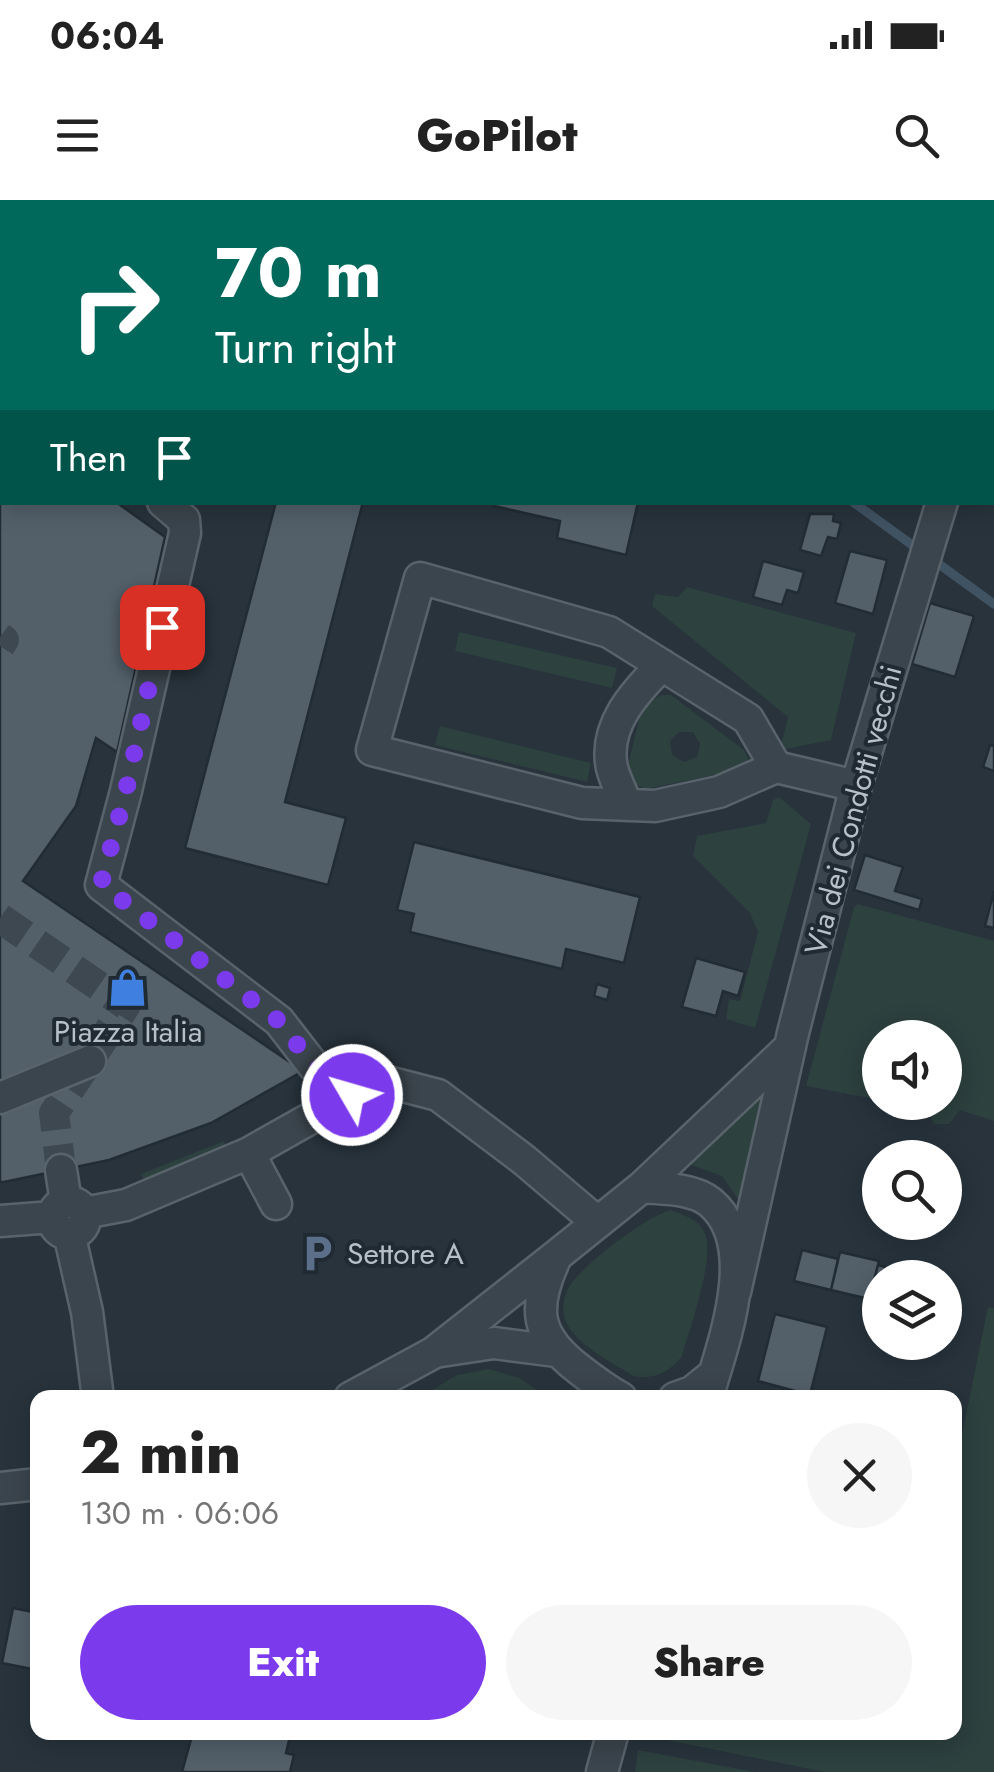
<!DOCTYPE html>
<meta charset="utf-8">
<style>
:root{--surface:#fff;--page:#f6f6f6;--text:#222;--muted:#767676;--accent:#7c3aed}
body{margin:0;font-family:Jost,sans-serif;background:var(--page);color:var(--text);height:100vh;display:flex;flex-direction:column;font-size:38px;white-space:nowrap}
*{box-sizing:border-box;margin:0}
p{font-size:32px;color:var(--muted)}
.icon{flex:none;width:55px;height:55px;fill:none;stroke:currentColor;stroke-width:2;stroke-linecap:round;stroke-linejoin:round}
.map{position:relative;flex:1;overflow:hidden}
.side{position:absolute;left:30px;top:1190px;width:932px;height:350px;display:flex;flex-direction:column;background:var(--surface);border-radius:20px;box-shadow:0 5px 25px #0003}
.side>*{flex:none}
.guide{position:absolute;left:0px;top:0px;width:995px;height:305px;box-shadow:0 5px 25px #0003;background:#00695c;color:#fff;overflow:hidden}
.fabs{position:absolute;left:862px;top:820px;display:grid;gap:20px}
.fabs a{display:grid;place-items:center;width:100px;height:100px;border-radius:50%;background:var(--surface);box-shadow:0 5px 25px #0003;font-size:50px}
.pin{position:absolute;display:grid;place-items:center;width:85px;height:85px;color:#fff;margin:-42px;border-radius:20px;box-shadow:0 5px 15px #0006}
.me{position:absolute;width:110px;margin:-55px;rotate:308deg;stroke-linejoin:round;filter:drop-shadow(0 0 8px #0008)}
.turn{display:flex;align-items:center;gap:35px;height:210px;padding:0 50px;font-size:45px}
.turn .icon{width:130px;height:130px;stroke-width:2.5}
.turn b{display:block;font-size:70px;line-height:85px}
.then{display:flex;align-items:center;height:95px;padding:0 50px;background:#0003;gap:20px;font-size:38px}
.round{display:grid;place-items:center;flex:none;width:105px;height:105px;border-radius:52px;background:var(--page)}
.head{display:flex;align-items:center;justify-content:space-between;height:170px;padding:0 50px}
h1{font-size:60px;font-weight:800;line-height:75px}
.primary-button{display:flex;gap:20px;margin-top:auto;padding:20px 50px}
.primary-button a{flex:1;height:115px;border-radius:60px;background:var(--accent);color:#fff;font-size:40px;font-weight:800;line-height:115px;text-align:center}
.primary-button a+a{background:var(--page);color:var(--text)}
.status{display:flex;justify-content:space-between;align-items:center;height:70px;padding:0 50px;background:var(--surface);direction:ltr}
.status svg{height:28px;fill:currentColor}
header{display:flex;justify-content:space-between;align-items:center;height:130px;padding:0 50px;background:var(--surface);font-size:45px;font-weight:800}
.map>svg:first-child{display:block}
</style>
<div class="status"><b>06:04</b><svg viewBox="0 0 49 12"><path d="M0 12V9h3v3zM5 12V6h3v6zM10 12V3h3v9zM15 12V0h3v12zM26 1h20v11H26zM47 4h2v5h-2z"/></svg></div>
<header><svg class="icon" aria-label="menu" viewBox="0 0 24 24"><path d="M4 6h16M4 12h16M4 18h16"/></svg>GoPilot<svg class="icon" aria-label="search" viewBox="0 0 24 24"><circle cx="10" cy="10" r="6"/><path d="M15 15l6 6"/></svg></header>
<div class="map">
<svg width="994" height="1572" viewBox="0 0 994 1572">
<rect width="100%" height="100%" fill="#28333c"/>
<path fill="#2d413f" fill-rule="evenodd" d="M 687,387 L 856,433 L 831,540 L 780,550 L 788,517 L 652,406 L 655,394 L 678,397 Z
M 459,432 L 617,468 L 612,488 L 455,451 Z
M 661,495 L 671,495 L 744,550 L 749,560 L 744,569 L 646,589 L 634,584 L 626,574 L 642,507 ZM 679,532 L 693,532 L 700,544 L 697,557 L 684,562 L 672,555 L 670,541 Z
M 440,526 L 591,563 L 587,582 L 435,545 Z
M 779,597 L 811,624 L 755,828 L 726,819 L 729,799 L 740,801 L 758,732 L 750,713 L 693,656 L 697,636 L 766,623 L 773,600 Z
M 858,704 L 994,741 L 994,921 L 960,910 L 949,924 L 934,924 L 927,909 L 913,903 L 945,902 L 945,838 L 880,838 L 880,900 L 806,886 L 854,707 Z
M 767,893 L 744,1008 L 722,976 L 686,963 Z
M 224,941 L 226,946 L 143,980 L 141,974 Z
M 671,1010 C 683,1015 698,1019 704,1031 C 717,1055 689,1130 682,1156 C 669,1173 654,1180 633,1176 C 612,1162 576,1145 566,1122 C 561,1110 563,1095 571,1084 C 584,1064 648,1015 671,1010 Z
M 988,1107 L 994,1108 L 994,1572 L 824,1572 L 667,1540 L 668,1532 L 955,1532 L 955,1269 Z
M 489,1169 L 519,1178 L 548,1197 L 420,1197 L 457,1175 Z
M 638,1550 L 755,1572 L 635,1572 Z"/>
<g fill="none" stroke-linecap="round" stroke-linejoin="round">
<path stroke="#405363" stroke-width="9" d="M 430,0 L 433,2
M 853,302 L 919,350
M 932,359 L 994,404"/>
</g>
<path fill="#53606a" stroke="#222c34" stroke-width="2.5" d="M 646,0 L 764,0 L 762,2 Z
M 860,0 L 920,0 L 924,2 L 859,2 Z
M 0,220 L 2,302 L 116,302 L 165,337 L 117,552 L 96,538 L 76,606 L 23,681 L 303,871 L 211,923 L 109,960 L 4,982 L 0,982 Z
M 276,302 L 363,302 L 285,602 L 346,618 L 328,685 L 185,648 Z
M 495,302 L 638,302 L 626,355 L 557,338 L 560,321 L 494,306 Z
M 810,314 L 834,314 L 833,321 L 841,323 L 837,339 L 828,337 L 821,356 L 800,350 Z
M 850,351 L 887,360 L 873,414 L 835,403 Z
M 763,361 L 804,372 L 798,393 L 787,390 L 782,405 L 753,397 Z
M 930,403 L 974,416 L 955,477 L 912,464 Z
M 990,545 L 994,546 L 994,571 L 983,567 Z
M 414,642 L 640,697 L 624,763 L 566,749 L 562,769 L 410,732 L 414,714 L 397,710 Z
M 865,655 L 903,667 L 895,691 L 922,699 L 919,710 L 854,690 Z
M 994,691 L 994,728 L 985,726 Z
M 696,758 L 745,772 L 738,796 L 723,791 L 716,816 L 682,807 Z
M 597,784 L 610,788 L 607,800 L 594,796 Z
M 802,1050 L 838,1059 L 831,1090 L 794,1081 Z
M 840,1052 L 879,1061 L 869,1099 L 831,1090 Z
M 878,1065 L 911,1074 L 910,1078 L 880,1078 L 880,1102 L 869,1099 Z
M 775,1114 L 827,1127 L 810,1195 L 758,1181 Z
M 13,1408 L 38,1413 L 38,1438 L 32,1469 L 2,1463 Z
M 193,1532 L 291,1532 L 286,1553 L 294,1555 L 290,1572 L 182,1572 Z"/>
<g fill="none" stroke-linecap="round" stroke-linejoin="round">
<path stroke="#3d4851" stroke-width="30" stroke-dasharray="30 15" stroke-linecap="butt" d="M 0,437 L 4,440 L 0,446
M 0,718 L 126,805 L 54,913 L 61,970"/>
<defs>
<path id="minor" d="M 250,0 L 254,2
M 63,2 L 65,0
M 0,89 L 2,85
M 0,126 L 2,128
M 992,168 L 994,165
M 0,186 L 2,187
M 163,302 L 184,320 L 185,333 L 126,591 L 101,685 L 279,821 L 313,865 L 352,895
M 776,567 L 719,592 L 655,606 L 582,603 L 372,550 L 420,378 L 609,432 L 748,519 L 776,567 L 856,586
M 627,605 C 622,593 615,580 612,568 C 603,526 635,492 662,465
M 0,898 L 90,861
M 249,953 L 276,1004
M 61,970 L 66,1002
M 642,987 C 663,989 692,988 710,1002 C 762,1045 722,1146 707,1198
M53 1018a16 16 0 1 1 32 0a16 16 0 1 1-32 0Z
M 84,1013 L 126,1005 L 249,953 L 352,895 L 384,881 L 438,895 L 524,960 L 597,1022
M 0,1021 L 53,1017
M 69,1033 L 87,1112 L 98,1198
M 555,1059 C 532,1109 535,1136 580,1170 C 593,1180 606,1190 621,1198
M 735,1092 L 793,833 L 856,586 L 942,302
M 441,1151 L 494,1143 L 556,1151
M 350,1198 L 433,1153 L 556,1056 L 642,987 L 790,847
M 675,1198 L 692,1192 L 713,1175
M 0,1288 L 38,1284
M 602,1572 L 613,1532"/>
</defs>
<use href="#minor" stroke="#59636b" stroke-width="35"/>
<use href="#minor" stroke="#3b454d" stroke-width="30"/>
</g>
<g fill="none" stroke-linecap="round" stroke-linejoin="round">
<path stroke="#7c3aed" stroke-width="18" stroke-dasharray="0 32.4" d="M 162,427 L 126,591 L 101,684 L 279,821 L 313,865 L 352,895"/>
</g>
<defs>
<symbol id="shop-bare" viewBox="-9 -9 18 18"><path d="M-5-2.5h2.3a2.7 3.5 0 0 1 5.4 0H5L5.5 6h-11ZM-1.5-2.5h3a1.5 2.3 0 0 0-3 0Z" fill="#3f7fe0" stroke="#202a32" stroke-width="2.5" paint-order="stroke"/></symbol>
<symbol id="parking-bare" viewBox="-9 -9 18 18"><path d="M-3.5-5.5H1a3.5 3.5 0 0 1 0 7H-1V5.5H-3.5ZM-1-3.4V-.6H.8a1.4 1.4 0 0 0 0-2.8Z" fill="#5c6f8a" stroke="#202a32" stroke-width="2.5" paint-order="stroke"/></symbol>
</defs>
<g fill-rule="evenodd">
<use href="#shop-bare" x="100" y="760" width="55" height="55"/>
<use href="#parking-bare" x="290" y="1026" width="55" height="55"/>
</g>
<g text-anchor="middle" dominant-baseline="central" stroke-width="8" stroke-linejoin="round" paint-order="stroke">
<g font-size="30" fill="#b7c0c8" stroke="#202a32">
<text transform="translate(853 610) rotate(-75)">Via dei Condotti vecchi</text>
</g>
<g font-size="30" fill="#b7c0c8" stroke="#202a32">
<text x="128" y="831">Piazza Italia</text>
<text x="347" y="1053" text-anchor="start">Settore A</text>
</g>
</g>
</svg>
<div class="fabs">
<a><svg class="icon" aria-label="sound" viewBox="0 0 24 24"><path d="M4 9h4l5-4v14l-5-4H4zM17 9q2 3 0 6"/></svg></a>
<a><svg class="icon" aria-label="search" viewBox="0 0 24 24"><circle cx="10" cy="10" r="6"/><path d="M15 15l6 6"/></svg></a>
<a><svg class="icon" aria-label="layers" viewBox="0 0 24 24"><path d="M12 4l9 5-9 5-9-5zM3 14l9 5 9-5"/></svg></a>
</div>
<div class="pin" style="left:162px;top:427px;background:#d93025"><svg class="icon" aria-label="arrive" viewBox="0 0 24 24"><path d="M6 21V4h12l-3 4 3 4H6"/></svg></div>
<svg class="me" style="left:352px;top:895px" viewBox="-20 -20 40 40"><circle r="17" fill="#7c3aed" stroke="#fff" stroke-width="3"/><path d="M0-11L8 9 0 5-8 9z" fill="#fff"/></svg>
<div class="guide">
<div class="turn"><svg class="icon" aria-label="right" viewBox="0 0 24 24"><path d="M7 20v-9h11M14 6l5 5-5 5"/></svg><div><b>70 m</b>Turn right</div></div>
<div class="then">Then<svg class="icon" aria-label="arrive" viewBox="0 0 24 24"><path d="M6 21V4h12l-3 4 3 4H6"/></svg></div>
</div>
<section class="side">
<div class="head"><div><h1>2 min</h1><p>130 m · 06:06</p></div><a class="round"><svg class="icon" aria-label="close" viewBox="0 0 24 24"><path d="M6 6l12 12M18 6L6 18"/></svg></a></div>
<div class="primary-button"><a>Exit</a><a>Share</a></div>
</section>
</div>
